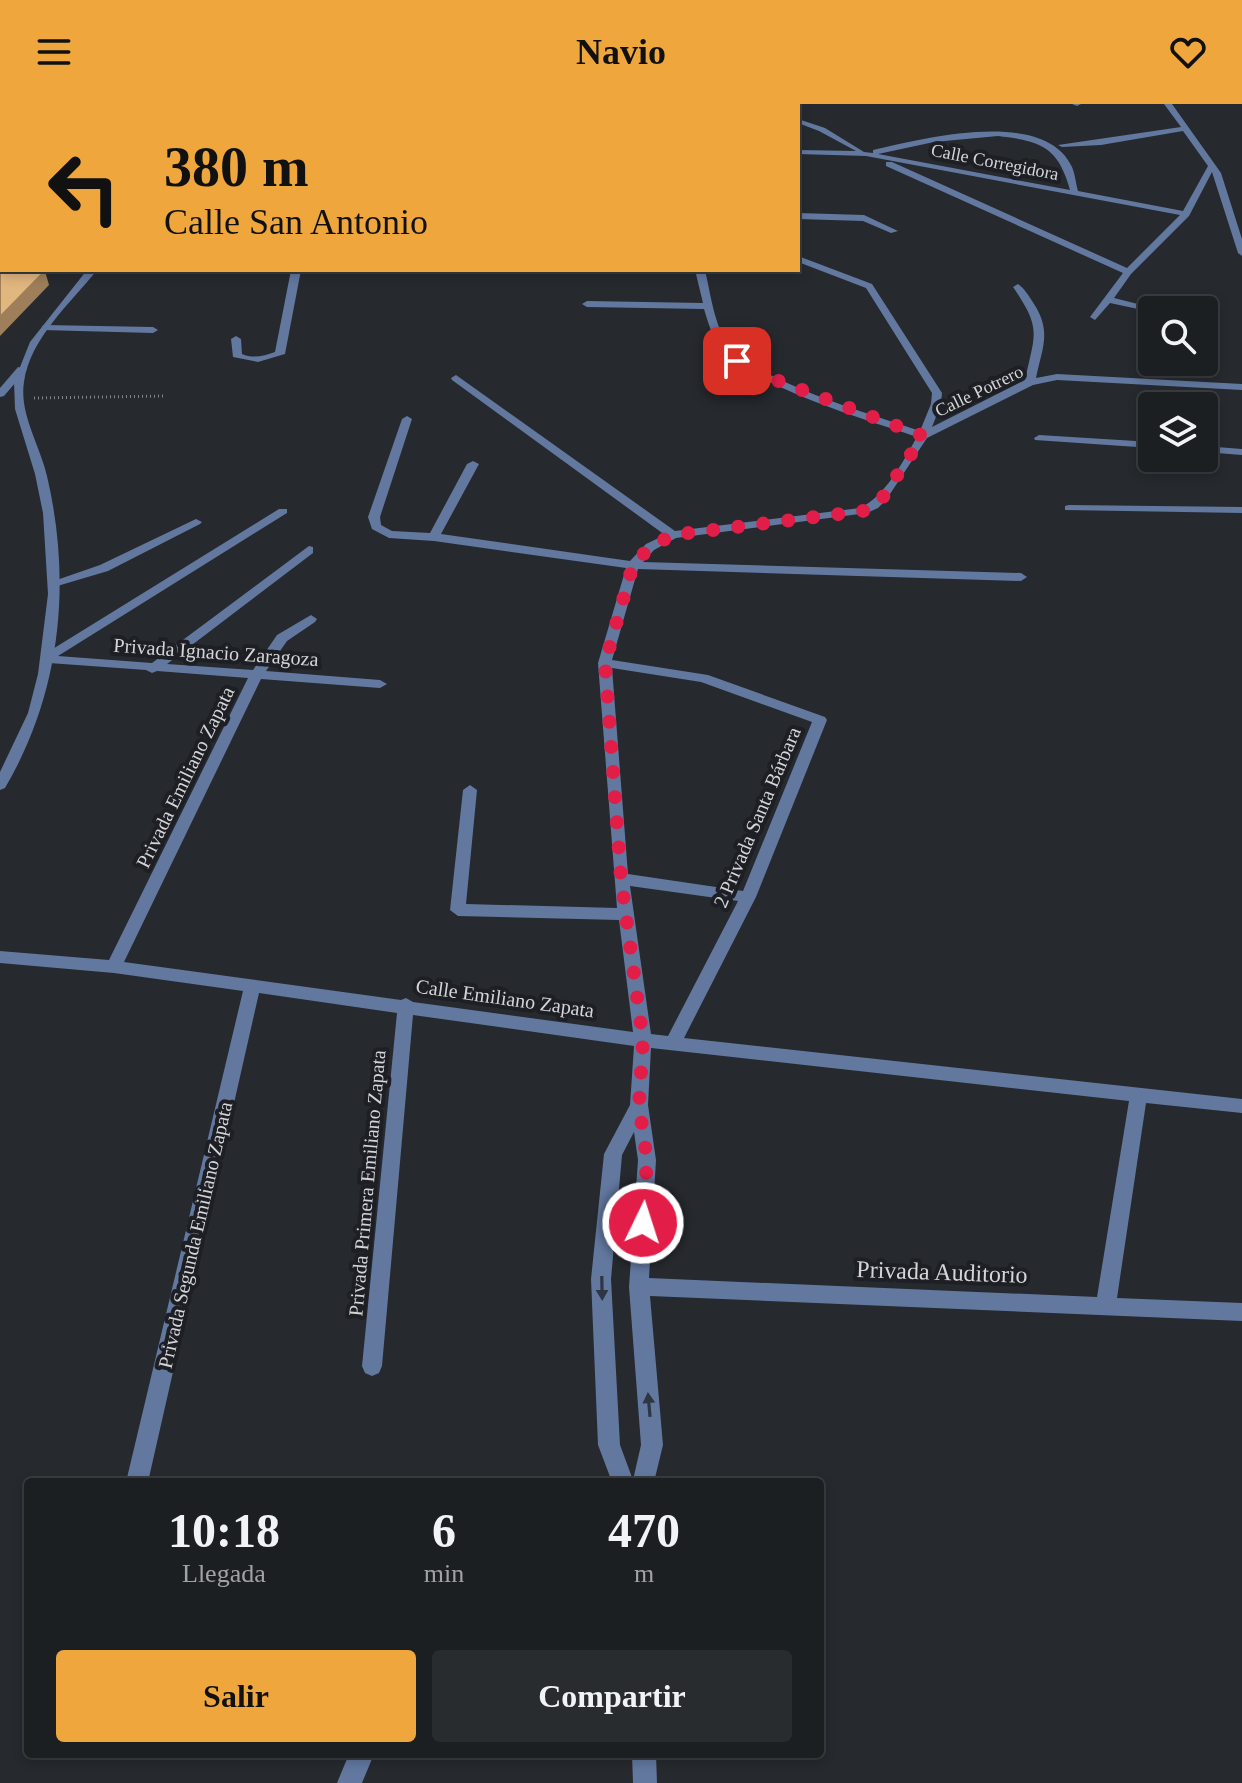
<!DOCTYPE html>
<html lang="es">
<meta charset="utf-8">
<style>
:root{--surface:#1c1f22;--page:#292c2f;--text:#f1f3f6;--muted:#a0a2a5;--line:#3a3d40;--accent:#efa73d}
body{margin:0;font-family:Georgia,serif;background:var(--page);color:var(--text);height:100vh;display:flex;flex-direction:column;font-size:30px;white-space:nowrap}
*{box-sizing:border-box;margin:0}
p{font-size:26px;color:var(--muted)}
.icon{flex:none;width:44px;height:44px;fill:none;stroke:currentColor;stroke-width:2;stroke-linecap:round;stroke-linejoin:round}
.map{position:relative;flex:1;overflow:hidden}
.sheet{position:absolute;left:24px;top:1374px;width:800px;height:280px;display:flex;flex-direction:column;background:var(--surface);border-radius:8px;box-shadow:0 4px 12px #0003,0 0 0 2px var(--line)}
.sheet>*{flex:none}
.banner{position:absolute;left:0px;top:0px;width:800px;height:168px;box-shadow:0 4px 12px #0003,0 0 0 2px var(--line);background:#efa73d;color:#111;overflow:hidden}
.buttons{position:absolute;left:1138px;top:192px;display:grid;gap:16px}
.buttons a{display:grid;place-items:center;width:80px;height:80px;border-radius:8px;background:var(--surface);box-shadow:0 4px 12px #0003,0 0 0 2px var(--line);font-size:40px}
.pin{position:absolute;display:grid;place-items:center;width:68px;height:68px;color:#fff;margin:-34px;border-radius:16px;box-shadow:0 4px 12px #0006}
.me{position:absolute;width:88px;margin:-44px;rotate:4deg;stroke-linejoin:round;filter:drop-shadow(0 0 6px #0008)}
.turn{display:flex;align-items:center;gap:28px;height:168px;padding:0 32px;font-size:36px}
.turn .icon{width:104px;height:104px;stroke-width:2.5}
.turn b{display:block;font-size:56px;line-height:68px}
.eta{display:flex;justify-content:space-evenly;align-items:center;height:136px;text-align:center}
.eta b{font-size:48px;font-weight:800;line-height:56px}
.cta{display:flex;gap:16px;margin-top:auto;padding:16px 32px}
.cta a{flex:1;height:92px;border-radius:8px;background:var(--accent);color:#111;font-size:32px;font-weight:800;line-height:92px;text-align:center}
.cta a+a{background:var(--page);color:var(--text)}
header{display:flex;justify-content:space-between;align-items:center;height:104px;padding:0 32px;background:var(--accent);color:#111;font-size:36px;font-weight:800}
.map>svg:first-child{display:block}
</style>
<header><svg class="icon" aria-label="menu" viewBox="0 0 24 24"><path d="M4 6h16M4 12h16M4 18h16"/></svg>Navio<svg class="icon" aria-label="heart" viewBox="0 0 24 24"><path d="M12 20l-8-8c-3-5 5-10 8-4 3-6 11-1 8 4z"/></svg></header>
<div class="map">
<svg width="1242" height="1679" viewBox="0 0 1242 1679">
<rect width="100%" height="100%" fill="#26292e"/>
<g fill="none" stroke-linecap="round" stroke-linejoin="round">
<path stroke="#818488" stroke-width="3" stroke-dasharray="1 3" stroke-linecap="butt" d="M 34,294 L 164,292"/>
<path fill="#62789f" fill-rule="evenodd" d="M 196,415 L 202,418 L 200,420 L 108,467 L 54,483 L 48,479 L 100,461 Z"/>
<path fill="#62789f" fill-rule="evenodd" d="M 1072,0 L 1081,0 L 1077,2 Z
M 1164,0 L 1172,0 L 1221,69 L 1242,135 L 1242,152 L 1238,149 L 1212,68 L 1189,112 L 1131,170 L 1114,194 L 1162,206 L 1152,208 L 1110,199 L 1095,216 L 1090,213 L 1123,169 L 886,62 L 886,58 L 892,58 L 1127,164 L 1180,111 L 866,52 L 798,50 L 798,46 L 856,47 L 819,27 L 798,19 L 798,15 L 825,24 L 864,48 L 873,49 L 873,46 C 922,35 1044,3 1072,63 C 1075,70 1076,80 1078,87 L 1183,107 L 1208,62 L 1183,27 L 1101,41 L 1062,43 L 1058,41 L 1181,23 ZM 998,32 C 1040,37 1058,42 1070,86 L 878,50 L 934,38 Z
M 0,69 L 2,69 L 2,73 L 0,73 Z
M 798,109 L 864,111 L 898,127 L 891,129 L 863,117 L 798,115 Z
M 798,152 L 872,180 L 942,289 L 941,300 L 932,323 L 1025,276 C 1035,229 1042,225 1013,183 L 1018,180 C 1025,185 1029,192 1034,200 C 1052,228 1042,244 1036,274 L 1057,270 L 1242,280 L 1242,286 L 1057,276 L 1033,281 L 927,334 L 886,396 L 878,404 L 867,409 L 676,434 L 654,446 L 643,458 L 1021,469 L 1027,473 L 1021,477 L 638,465 L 612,556 L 708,571 L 825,613 L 827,616 L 756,793 L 684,934 L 1242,995 L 1242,1009 L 1146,999 L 1117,1194 L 1242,1199 L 1242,1217 L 650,1192 L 663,1341 L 654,1378 L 612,1378 L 598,1341 L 591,1175 L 604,1050 L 630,1001 L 634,942 L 413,911 L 382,1262 L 379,1269 L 372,1272 L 365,1269 L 362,1262 L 397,909 L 259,889 L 148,1378 L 126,1378 L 243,887 L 114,869 L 0,859 L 0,847 L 109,856 L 248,574 L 157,567 L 152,569 L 146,566 L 49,559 L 44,558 L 43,551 L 279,405 L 287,405 L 287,409 L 58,552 L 152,559 L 309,442 L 313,443 L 313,449 L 167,560 L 253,566 L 277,531 L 311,511 L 317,515 L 315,518 L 287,537 L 266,567 L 380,576 L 387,580 L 380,584 L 261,575 L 124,858 L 401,896 L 406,894 L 413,898 L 633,928 L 619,816 L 458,812 L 450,806 L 463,686 L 470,681 L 477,686 L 466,800 L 617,804 L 598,559 L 626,464 L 434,437 L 389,434 L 372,425 L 368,413 L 402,315 L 407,312 L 412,315 L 380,413 L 381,421 L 392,427 L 430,429 L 467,360 L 473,357 L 479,360 L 441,430 L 630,457 L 646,440 L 665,431 L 452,276 L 451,274 L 456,271 L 675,427 L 860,404 C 886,392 903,357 917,333 C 867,316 753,283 721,244 C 712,233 708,218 704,205 L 587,203 L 582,200 L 587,197 L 703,199 L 695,166 L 705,166 C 710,187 715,225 729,241 C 761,279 871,310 920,327 L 931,300 L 932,289 L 866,184 L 798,158 ZM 612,564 L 701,578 L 812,618 L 743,787 L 628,770 ZM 630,782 L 738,797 L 668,932 L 651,930 ZM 651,944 L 1129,997 L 1097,1193 L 649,1174 L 656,1056 L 648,1001 ZM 634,1028 L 638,1056 L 629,1183 L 641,1341 L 633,1376 L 620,1341 L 611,1175 L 622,1051 Z
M 0,159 L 2,159 L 2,165 L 0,165 Z
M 291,166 L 301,166 L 285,250 L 258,258 L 233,253 L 231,235 L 236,232 L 241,235 L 242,250 C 253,255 264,252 275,248 Z
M 45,221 L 153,223 L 158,226 L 153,229 L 42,226 L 42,222 Z
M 18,263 L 27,265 L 4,292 L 0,293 L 0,284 Z
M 1039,331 L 1152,338 L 1152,344 L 1035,336 L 1034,334 Z
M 1204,342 L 1242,345 L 1242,351 L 1204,348 Z
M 1069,401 L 1242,403 L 1242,409 L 1065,406 L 1065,402 Z
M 349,1650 L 374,1650 L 362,1679 L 337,1679 Z
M 632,1650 L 656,1650 L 657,1679 L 633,1679 Z"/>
<path fill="#62789f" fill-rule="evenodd" d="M 208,0 L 216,0 L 207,2 Z
M 87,166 L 97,166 C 71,199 30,234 24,278 C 19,310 40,341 47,372 C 72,479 61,589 5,684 L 0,686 L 0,668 L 28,609 L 38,570 L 48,490 L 43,409 L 35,370 L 15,305 L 14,278 L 30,238 Z"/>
</g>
<path fill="#9e7f59" d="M 45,167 L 49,181 L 0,232 L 0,213 Z"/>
<path fill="#e1b67f" stroke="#9e7f59" stroke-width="2" d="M 0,165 L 45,167 L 0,213 Z"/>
<defs><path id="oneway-solid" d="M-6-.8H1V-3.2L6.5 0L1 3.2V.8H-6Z" transform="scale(2)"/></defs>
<g fill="#2e3543">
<use href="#oneway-solid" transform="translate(602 1184) rotate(89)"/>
<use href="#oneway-solid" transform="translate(649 1301) rotate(-95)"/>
</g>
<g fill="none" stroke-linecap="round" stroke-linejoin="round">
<path stroke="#e11d48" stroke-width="14" stroke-dasharray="0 25.2" d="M 643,1119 L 647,1056 L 639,1001 L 643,936 L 621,775 L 605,559 L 633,461 L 650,443 L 673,431 L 863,407 L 881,396 L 923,332 L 768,273 L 737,257"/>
</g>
<g text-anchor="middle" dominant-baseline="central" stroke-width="8" stroke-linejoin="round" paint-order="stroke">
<g font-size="18" fill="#d3d5d8" stroke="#1d1f24">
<text transform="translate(995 58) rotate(11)">Calle Corregidora</text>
<text transform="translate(979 287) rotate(-26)">Calle Potrero</text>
</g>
<g font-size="20" fill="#d3d5d8" stroke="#1d1f24">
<text transform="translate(216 548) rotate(4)">Privada Ignacio Zaragoza</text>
<text transform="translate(185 673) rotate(-64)">Privada Emiliano Zapata</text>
<text transform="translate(757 713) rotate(-67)">2 Privada Santa Bárbara</text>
<text transform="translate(505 894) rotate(8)">Calle Emiliano Zapata</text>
<text transform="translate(367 1079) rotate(-85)">Privada Primera Emiliano Zapata</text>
<text transform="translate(195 1131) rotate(-77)">Privada Segunda Emiliano Zapata</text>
</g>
<g font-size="24" fill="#d3d5d8" stroke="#1d1f24">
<text transform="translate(942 1168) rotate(2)">Privada Auditorio</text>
</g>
</g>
</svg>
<div class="buttons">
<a><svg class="icon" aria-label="search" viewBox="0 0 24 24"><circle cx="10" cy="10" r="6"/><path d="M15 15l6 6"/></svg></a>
<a><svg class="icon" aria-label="layers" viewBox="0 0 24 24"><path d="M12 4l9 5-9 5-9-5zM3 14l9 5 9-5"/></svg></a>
</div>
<div class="pin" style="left:737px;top:257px;background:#d93025"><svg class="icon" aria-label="arrive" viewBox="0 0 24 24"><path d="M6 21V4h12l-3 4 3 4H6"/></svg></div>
<svg class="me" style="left:643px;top:1119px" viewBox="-20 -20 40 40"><circle r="17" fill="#e11d48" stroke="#fff" stroke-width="3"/><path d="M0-11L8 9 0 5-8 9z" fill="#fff"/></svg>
<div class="banner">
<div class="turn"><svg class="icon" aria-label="left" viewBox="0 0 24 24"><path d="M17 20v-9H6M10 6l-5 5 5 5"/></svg><div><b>380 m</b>Calle San Antonio</div></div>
</div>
<section class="sheet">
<div class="eta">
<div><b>10:18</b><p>Llegada</p></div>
<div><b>6</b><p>min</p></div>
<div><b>470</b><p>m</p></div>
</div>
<div class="cta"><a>Salir</a><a>Compartir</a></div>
</section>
</div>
